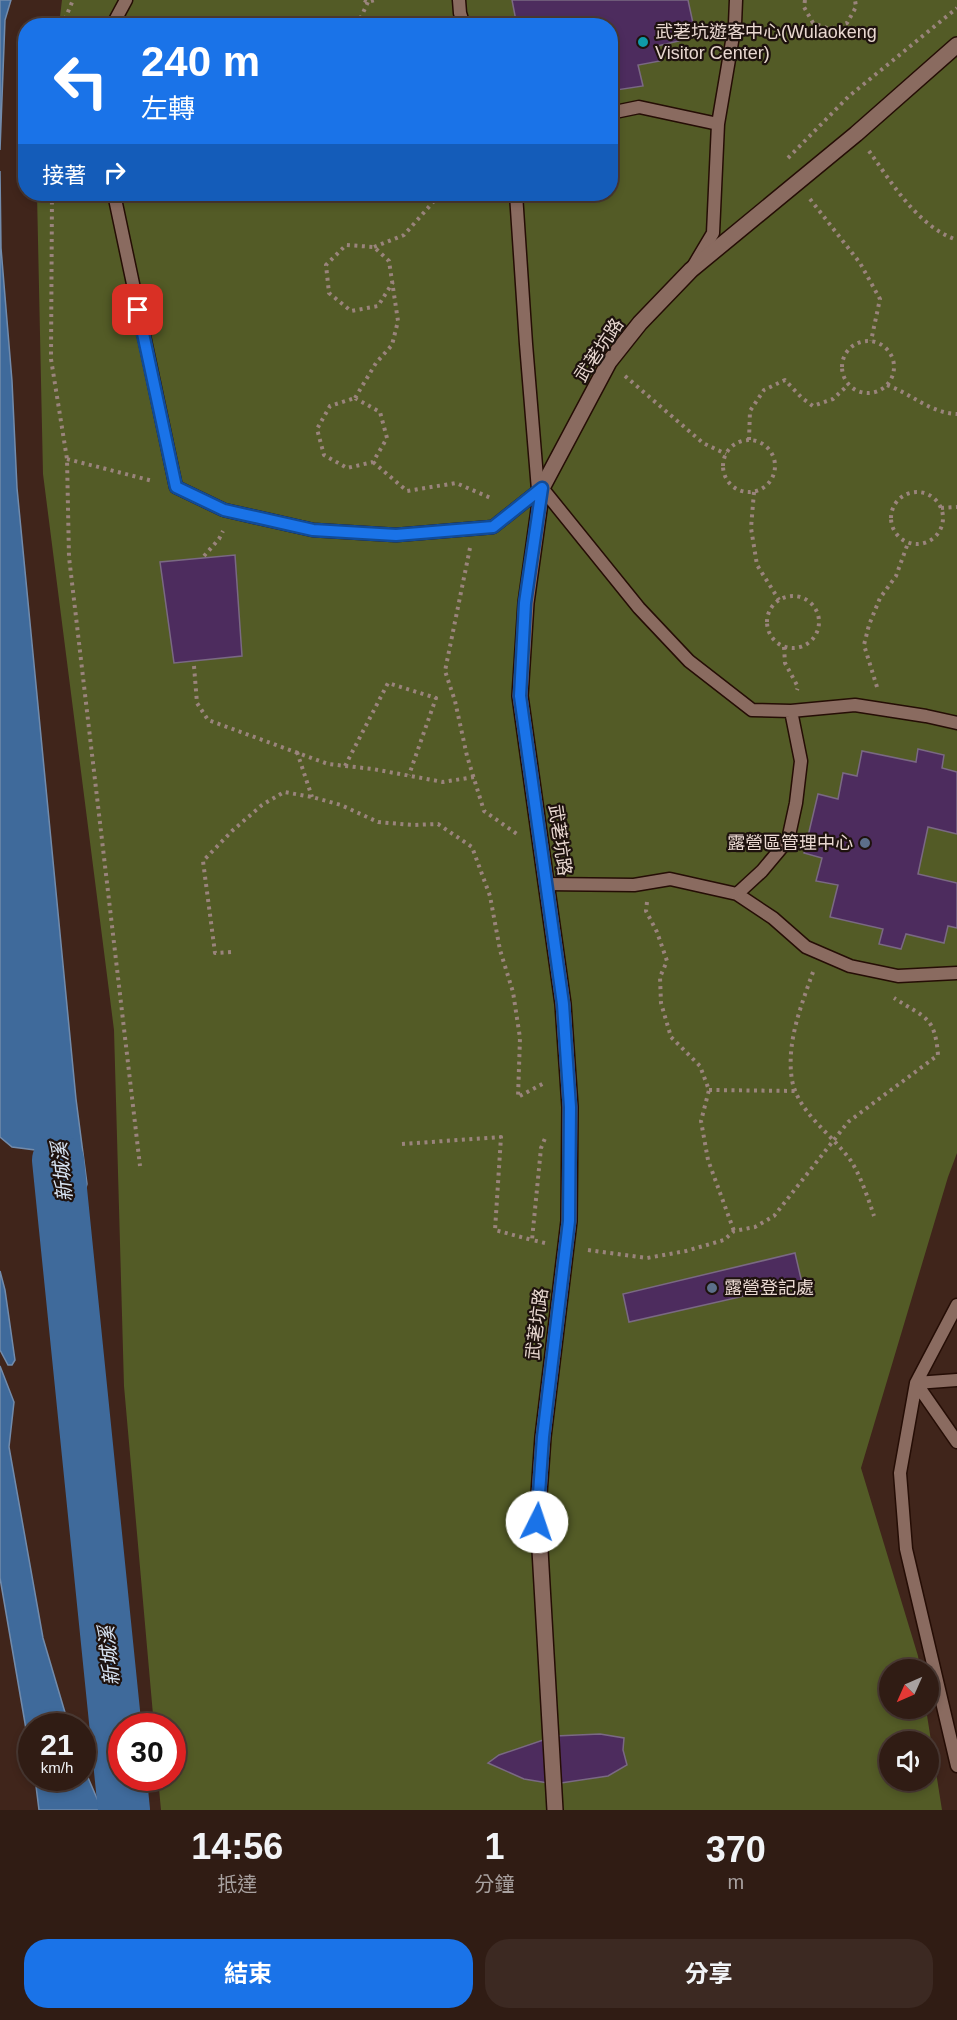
<!DOCTYPE html>
<html lang="zh-TW">
<meta charset="utf-8">
<style>
:root{--surface:#301c14;--page:#3c2922;--text:#f1f3f6;--muted:#a8a1a0;--line:#4b3a34;--accent:#1a73e8}
body{margin:0;font-family:Arial,"Noto Sans TC",sans-serif;background:var(--page);color:var(--text);height:100vh;display:flex;flex-direction:column;font-size:22px;white-space:nowrap}
*{box-sizing:border-box;margin:0}
p{font-size:20px;color:var(--muted)}
.icon{flex:none;width:33px;height:33px;fill:none;stroke:currentColor;stroke-width:2;stroke-linecap:round;stroke-linejoin:round}
.map{position:relative;height:1810px;overflow:hidden}
.panel{display:flex;flex-direction:column;background:var(--surface);flex:1}
.panel>*{flex:none}
.guide{position:absolute;left:18px;top:18px;width:600px;height:183px;border-radius:24px;box-shadow:0 3px 9px #0003,0 0 0 2px var(--line);background:#1a73e8;color:#fff;overflow:hidden}
.needle{width:39px;rotate:225deg}
.buttons{position:absolute;left:879px;top:1659px;display:grid;gap:12px}
.buttons a{display:grid;place-items:center;width:60px;height:60px;border-radius:50%;background:var(--surface);box-shadow:0 3px 9px #0003,0 0 0 2px var(--line);font-size:30px}
.speed{position:absolute;left:18px;top:1713px;display:flex;gap:12px;font-size:30px;font-weight:700;text-align:center}
.speed>*{display:grid;place-content:center;width:78px;height:78px;border-radius:50%;background:var(--surface);box-shadow:0 3px 9px #0003,0 0 0 2px var(--line);line-height:1}
.speed small{font-size:15px;font-weight:400}
.speed .limit{border:9px solid #d22;background:#fff;color:#111}
.pin{position:absolute;display:grid;place-items:center;width:51px;height:51px;color:#fff;margin:-26px;border-radius:12px;box-shadow:0 3px 9px #0006}
.me{position:absolute;width:66px;margin:-33px;rotate:4deg;stroke-linejoin:round;filter:drop-shadow(0 0 4px #0008)}
.turn{display:flex;align-items:center;gap:21px;height:126px;padding:0 24px;font-size:27px}
.turn .icon{width:78px;height:78px;stroke-width:2.5}
.turn b{display:block;font-size:42px;line-height:51px}
.then{display:flex;align-items:center;height:57px;padding:0 24px;background:#0003;gap:12px;font-size:22px}
.eta{display:flex;justify-content:space-evenly;align-items:center;height:102px;text-align:center}
.eta b{font-size:36px;font-weight:700;line-height:42px}
.button{display:flex;gap:12px;margin-top:auto;padding:12px 24px}
.button a{flex:1;height:69px;border-radius:24px;background:var(--accent);color:#fff;font-size:24px;font-weight:700;line-height:69px;text-align:center}
.button a+a{background:var(--page);color:var(--text)}
.map>svg:first-child{display:block}
</style>
<div class="map">
<svg width="957" height="1810" viewBox="0 0 957 1810">
<rect width="100%" height="100%" fill="#40251b"/>
<path fill="#535b26" fill-rule="evenodd" d="M 62,0 L 957,0 L 957,1153 L 948,1177 L 861,1468 L 918,1656 L 920,1669 L 890,1670 L 890,1708 L 926,1709 L 942,1810 L 161,1810 L 158,1778 L 172,1778 L 172,1726 L 154,1726 L 124,1386 L 114,1030 L 43,474 L 37,194 L 610,194 L 610,26 L 59,25 ZM 890,1742 L 928,1742 L 928,1780 L 890,1780 Z"/>
<path fill="#3f6a9b" stroke="#728bab" stroke-width="1.5" d="M 0,0 L 11,0 L 5,20 L 0,150 Z
M 0,171 L 1,248 L 12,381 L 17,488 L 76,1099 L 87,1184 L 75,1227 L 55,1234 L 40,1189 L 35,1150 L 12,1147 L 0,1137 Z
M 0,1271 L 5,1290 L 15,1360 L 12,1365 L 8,1365 L 0,1350 Z
M 0,1366 L 14,1402 L 9,1447 L 43,1638 L 69,1726 L 32,1726 L 31,1758 L 0,1578 Z
M 83,1766 L 102,1810 L 39,1810 L 35,1778 L 82,1778 Z"/>
<g fill="none" stroke-linecap="round" stroke-linejoin="round">
<path stroke="#3f6a9b" stroke-width="52" d="M 58,1160 L 124,1810"/>
</g>
<path fill="#4d2c5e" stroke="#7a6983" stroke-width="1.5" d="M 512,0 L 688,0 L 696,37 L 657,46 L 660,61 L 638,65 L 643,86 L 610,91 L 610,26 L 517,26 Z
M 235,555 L 242,656 L 174,663 L 160,562 Z
M 918,749 L 944,755 L 942,768 L 957,772 L 957,834 L 928,827 L 918,874 L 957,883 L 957,928 L 948,926 L 944,943 L 906,934 L 901,949 L 879,944 L 883,929 L 830,917 L 838,885 L 816,881 L 822,858 L 804,853 L 818,794 L 838,799 L 843,773 L 857,776 L 862,751 L 916,762 Z
M 795,1253 L 802,1283 L 629,1322 L 623,1294 Z
M 600,1734 L 624,1738 L 623,1750 L 627,1765 L 608,1776 L 554,1784 L 524,1779 L 488,1763 L 499,1755 L 555,1736 Z"/>
<g fill="none" stroke-linecap="round" stroke-linejoin="round">
<defs>
<path id="lane" d="M 459,0 L 460,13 L 464,26
M 112,26 L 126,0
M 610,113 L 639,107 L 718,124 L 735,24 L 736,0
M 114,194 L 176,487 L 224,510 L 313,530 L 396,535 L 493,527 L 542,488 L 639,608 L 689,661 L 752,710 L 791,711 L 855,705 L 926,716 L 957,723
M 516,194 L 526,344 L 538,490 L 542,488
M 694,265 L 713,233 L 718,124
M 546,884 L 634,885 L 670,879 L 737,894 L 762,871 L 788,840 L 796,803 L 801,761 L 791,711
M 737,894 L 773,918 L 806,947 L 850,966 L 898,976 L 957,973
M 957,1305 L 916,1383 L 900,1473 L 906,1549 L 957,1766
M 916,1383 L 957,1442
M 916,1383 L 957,1380"/>
<path id="street" d="M 555,1810 L 540,1550 L 537,1522 L 543,1437 L 569,1221 L 570,1107 L 563,1004 L 520,696 L 526,603 L 542,488 L 609,362 L 640,323 L 691,270 L 856,134 L 957,45"/>
</defs>
<use href="#lane" stroke="#250d05" stroke-width="15"/>
<use href="#street" stroke="#250d05" stroke-width="18"/>
<path stroke="#9a847c" stroke-width="4" stroke-dasharray="3 4.5" stroke-linecap="butt" d="M 364,0 L 368,2 L 375,0
M 805,0 L 804,7 L 813,23 L 830,29 L 847,23 L 856,7 L 855,0
M 62,26 L 73,0
M 359,26 L 361,17 L 368,2
M 869,151 C 892,183 917,226 957,240
M 788,158 L 848,97 L 957,8
M 52,194 L 51,359 L 67,459 L 69,557 L 140,1166
M 235,194 L 249,199 L 259,194
M 430,194 L 435,200
M 810,199 L 860,263 L 880,299 L 871,341
M 374,247 L 404,235 L 435,200 L 443,194
M842 367a26 26 0 1 1 52 0a26 26 0 1 1-52 0Z
M 625,376 L 703,443 L 726,454
M 887,385 C 912,394 930,413 957,414
M 355,398 L 376,363 L 392,345 L 398,321 L 389,261 L 374,247 L 346,245 L 326,265 L 329,293 L 351,311 L 378,306 L 393,282
M 355,398 L 380,412 L 387,438 L 373,462 L 347,468 L 324,455 L 317,429 L 330,406 Z
M 749,440 L 750,411 L 764,390 L 785,380 L 802,398 L 813,406 L 833,399 L 848,385
M723 466a26 26 0 1 1 52 0a26 26 0 1 1-52 0Z
M 67,459 L 153,481
M 373,462 L 407,491 L 456,483 L 493,499
M 754,492 L 751,528 L 757,565 L 779,600
M891 518a26 26 0 1 1 52 0a26 26 0 1 1-52 0Z
M 941,508 L 957,507
M 470,548 L 445,671 L 455,701 L 467,756 L 484,811 L 517,834
M 204,556 L 219,539 L 223,531
M767 622a26 26 0 1 1 52 0a26 26 0 1 1-52 0Z
M 784,647 L 785,663 L 798,687 L 797,690
M 194,666 L 197,703 L 208,720 L 328,764 L 373,769 L 443,782 L 474,777
M 877,687 L 864,645 L 869,625 L 880,598 L 896,576 L 908,543
M 297,752 L 312,797
M 345,766 L 388,683 L 436,698 L 409,775
M 647,902 L 646,911 L 657,932 L 667,961 L 660,977 L 661,1003 L 671,1037 L 700,1066 L 709,1090 L 701,1121 L 708,1160 L 734,1231
M 231,952 L 215,953 L 203,861 L 232,831 L 262,805 L 284,792 L 312,797 L 341,805 L 378,822 L 413,825 L 438,824 L 472,847 L 490,896 L 500,950 L 513,992 L 520,1038 L 518,1097 L 546,1082
M 813,972 C 801,1006 786,1043 792,1080 C 798,1113 833,1135 851,1161 C 861,1177 868,1198 874,1216
M 709,1090 L 797,1091
M 402,1144 L 501,1137 L 495,1230 L 532,1240
M 545,1243 L 532,1240 L 541,1148 L 546,1136
M 588,1250 L 647,1258 L 686,1251 L 724,1240 L 734,1231 L 755,1227 L 774,1216 L 848,1122 L 938,1055 C 935,1016 925,1018 894,998"/>
<use href="#lane" stroke="#8a6b60" stroke-width="12"/>
<use href="#street" stroke="#8a6b60" stroke-width="15"/>
</g>
<g fill="none" stroke-linecap="round" stroke-linejoin="round">
<defs>
<path id="route" d="M 138,310 L 176,487 L 224,510 L 313,530 L 396,535 L 493,527 L 542,488 L 525,603 L 520,696 L 563,1004 L 570,1107 L 569,1221 L 543,1437 L 537,1522"/>
</defs>
<use href="#route" stroke="#114b97" stroke-width="15"/>
<use href="#route" stroke="#1a73e8" stroke-width="10"/>
</g>
<circle fill="#0f9aa8" stroke="#1e120e" stroke-width="2" cx="643" cy="42" r="6"/>
<g fill="#5c6f8a" stroke="#1e120e" stroke-width="2">
<circle cx="865" cy="843" r="6"/>
<circle cx="712" cy="1288" r="6"/>
</g>
<g text-anchor="middle" dominant-baseline="central" stroke-width="4.5" stroke-linejoin="round" paint-order="stroke">
<g font-size="18" fill="#e9d8d1" stroke="#1e120e" text-anchor="start">
<text x="655" y="32">武荖坑遊客中心(Wulaokeng<tspan x="655" dy="21">Visitor Center)</tspan></text>
<text x="853" y="843" text-anchor="end">露營區管理中心</text>
<text x="724" y="1288">露營登記處</text>
</g>
<g font-size="18" fill="#e9d8d1" stroke="#1e120e">
<text transform="translate(599 350) rotate(-56)">武荖坑路</text>
<text transform="translate(560 840) rotate(82)">武荖坑路</text>
<text transform="translate(537 1324) rotate(-83)">武荖坑路</text>
</g>
<g font-size="20" font-style="italic" fill="#d8e4f3" stroke="#1e120e">
<text transform="translate(62 1172) rotate(-96)">新城溪</text>
<text transform="translate(109 1656) rotate(-96)">新城溪</text>
</g>
</g>
</svg>
<div class="buttons">
<a><svg class="needle" viewBox="-14 -14 28 28"><path d="M0-13l5 13h-10z" fill="#e53935"/><path d="M0 13l5-13h-10z" fill="#a8a1a0"/></svg></a>
<a><svg class="icon" aria-label="sound" viewBox="0 0 24 24"><path d="M4 9h4l5-4v14l-5-4H4zM17 9q2 3 0 6"/></svg></a>
</div>
<div class="speed"><div>21<small>km/h</small></div><div class="limit">30</div></div>
<div class="pin" style="left:138px;top:310px;background:#d93025"><svg class="icon" aria-label="arrive" viewBox="0 0 24 24"><path d="M6 21V4h12l-3 4 3 4H6"/></svg></div>
<svg class="me" style="left:537px;top:1522px" viewBox="-20 -20 40 40"><circle r="19" fill="#fff"/><path d="M0-13L10 11 0 6-10 11z" fill="#1a73e8"/></svg>
<div class="guide">
<div class="turn"><svg class="icon" aria-label="left" viewBox="0 0 24 24"><path d="M17 20v-9H6M10 6l-5 5 5 5"/></svg><div><b>240 m</b>左轉</div></div>
<div class="then">接著<svg class="icon" aria-label="right" viewBox="0 0 24 24"><path d="M7 20v-9h11M14 6l5 5-5 5"/></svg></div>
</div>
</div>
<section class="panel">
<div class="eta">
<div><b>14:56</b><p>抵達</p></div>
<div><b>1</b><p>分鐘</p></div>
<div><b>370</b><p>m</p></div>
</div>
<div class="button"><a>結束</a><a>分享</a></div>
</section>
